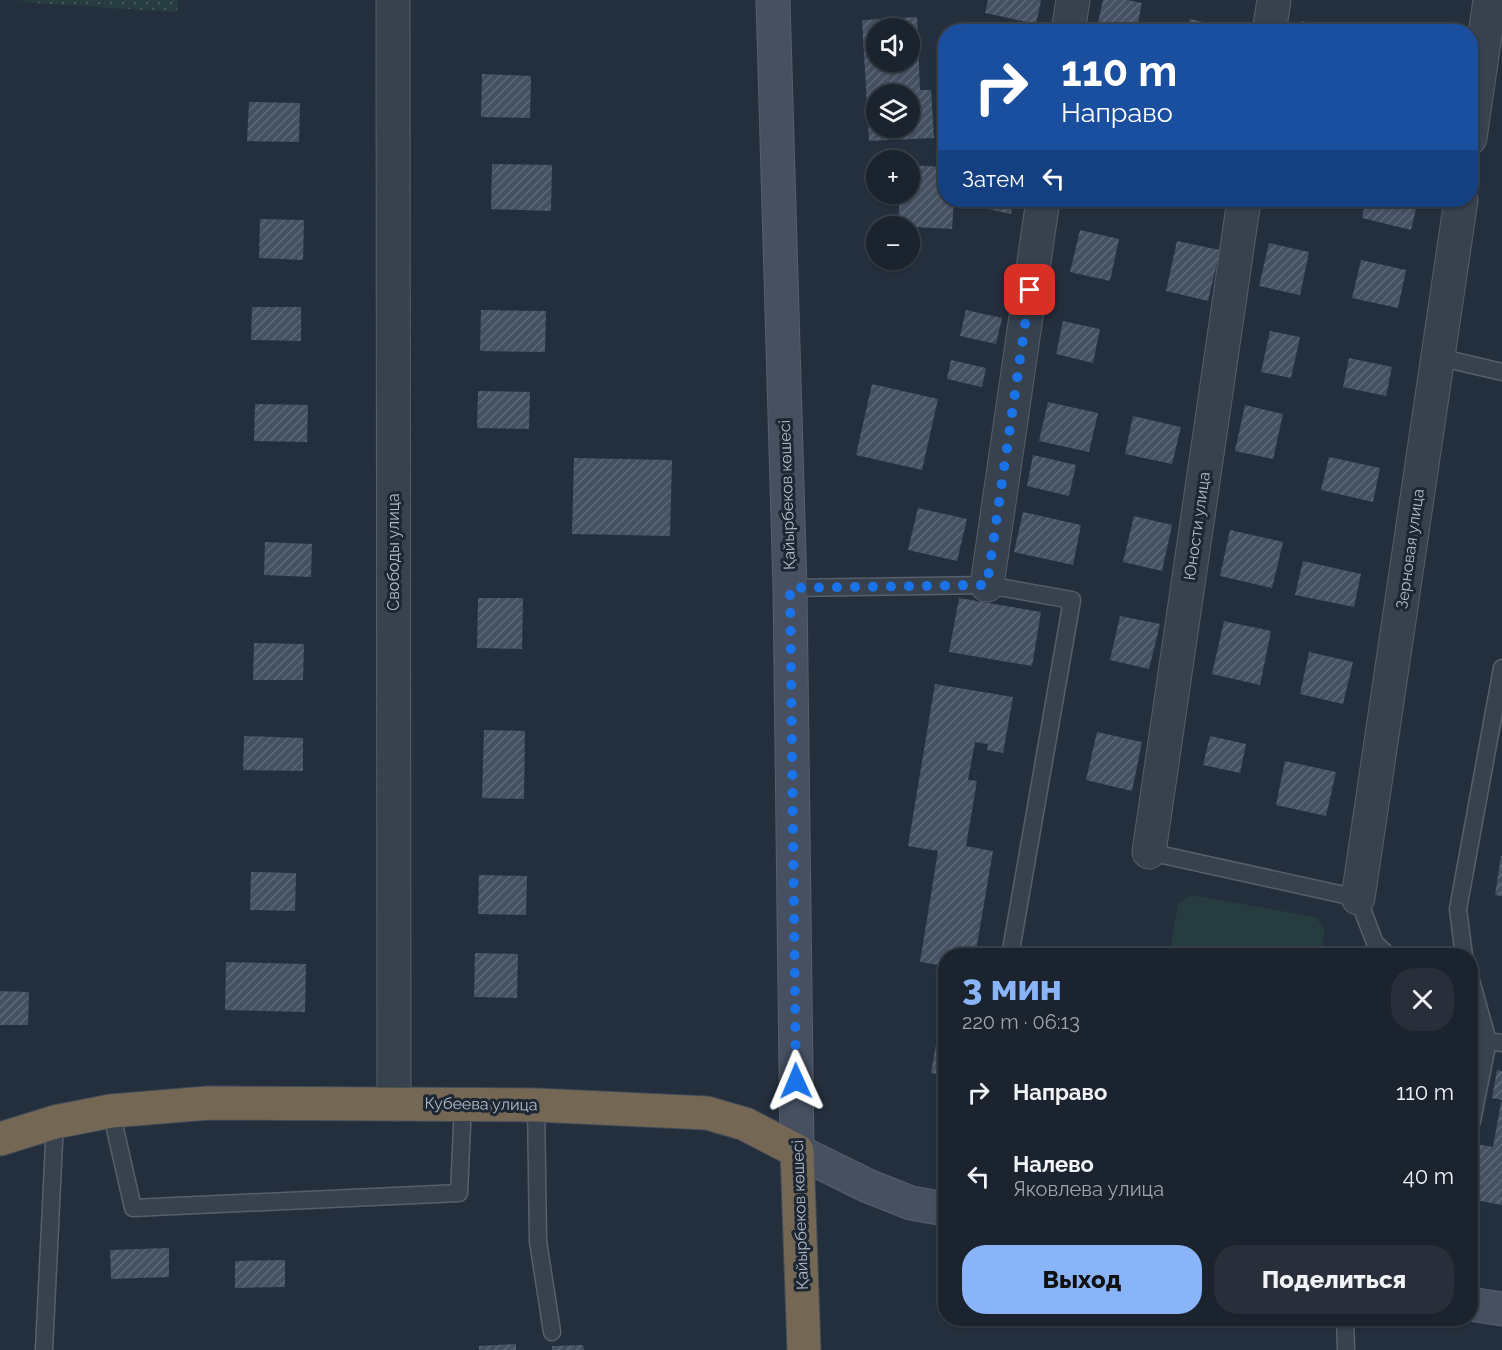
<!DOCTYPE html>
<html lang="ru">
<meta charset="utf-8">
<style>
:root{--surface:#1b232e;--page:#282f3a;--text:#f1f3f6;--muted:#a0a4aa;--line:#39404a;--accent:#8ab4f8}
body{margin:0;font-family:Raleway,sans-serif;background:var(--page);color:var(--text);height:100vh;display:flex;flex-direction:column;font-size:22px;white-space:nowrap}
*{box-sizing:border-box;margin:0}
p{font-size:20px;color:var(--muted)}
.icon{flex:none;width:33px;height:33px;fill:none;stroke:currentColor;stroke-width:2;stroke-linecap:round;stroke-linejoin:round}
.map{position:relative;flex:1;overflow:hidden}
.drawer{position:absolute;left:938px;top:948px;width:540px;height:378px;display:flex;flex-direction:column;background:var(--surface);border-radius:24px;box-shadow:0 2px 4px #0004,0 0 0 2px var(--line)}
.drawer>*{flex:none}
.top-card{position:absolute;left:938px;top:24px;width:540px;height:183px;border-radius:24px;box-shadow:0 2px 4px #0004,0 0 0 2px var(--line);background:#1a4fa0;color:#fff;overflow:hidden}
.buttons{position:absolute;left:866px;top:18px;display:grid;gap:12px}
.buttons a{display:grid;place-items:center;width:54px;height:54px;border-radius:50%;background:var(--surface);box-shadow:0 2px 4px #0004,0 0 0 2px var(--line);font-size:30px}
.pin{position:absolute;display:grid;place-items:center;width:51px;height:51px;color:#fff;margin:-26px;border-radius:12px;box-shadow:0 3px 9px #0006}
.me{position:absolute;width:66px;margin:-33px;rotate:359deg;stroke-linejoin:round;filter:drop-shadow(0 0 4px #0008)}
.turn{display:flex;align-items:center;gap:21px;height:126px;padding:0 24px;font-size:27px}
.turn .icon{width:78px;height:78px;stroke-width:2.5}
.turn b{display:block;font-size:42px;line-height:51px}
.then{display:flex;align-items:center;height:57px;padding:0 24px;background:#0003;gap:12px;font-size:22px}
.round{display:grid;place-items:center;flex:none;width:63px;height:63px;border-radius:24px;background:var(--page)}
.head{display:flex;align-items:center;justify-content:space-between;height:102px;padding:0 24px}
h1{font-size:36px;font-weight:800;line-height:45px;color:var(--accent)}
.primary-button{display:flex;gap:12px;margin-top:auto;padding:12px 24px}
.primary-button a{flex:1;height:69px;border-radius:24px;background:var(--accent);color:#111;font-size:24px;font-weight:800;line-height:69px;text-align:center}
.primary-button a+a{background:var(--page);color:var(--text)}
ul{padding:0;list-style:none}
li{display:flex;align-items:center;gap:18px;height:84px;padding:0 24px}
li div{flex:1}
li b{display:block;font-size:22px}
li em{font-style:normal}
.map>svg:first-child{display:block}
</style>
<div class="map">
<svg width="1502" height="1350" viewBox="0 0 1502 1350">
<defs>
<pattern id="grass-dots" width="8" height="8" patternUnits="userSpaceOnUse" patternTransform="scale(1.5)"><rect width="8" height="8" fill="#263c3f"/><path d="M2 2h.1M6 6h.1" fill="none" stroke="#435659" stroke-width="1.8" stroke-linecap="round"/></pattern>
<pattern id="building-hatch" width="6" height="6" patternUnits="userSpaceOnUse" patternTransform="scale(1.5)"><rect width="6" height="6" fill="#455162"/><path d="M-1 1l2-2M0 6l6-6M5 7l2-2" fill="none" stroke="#5d6877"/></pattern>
</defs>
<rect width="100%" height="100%" fill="#242f3e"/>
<path fill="url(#grass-dots)" d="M 18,0 L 178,0 L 177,12 L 32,3 Z"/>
<path fill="#263c3f" d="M 1191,895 L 1316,917 L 1325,930 L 1320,955 L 1169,955 L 1178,904 Z"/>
<path fill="url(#building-hatch)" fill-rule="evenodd" d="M 988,0 L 1041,0 L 1036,24 L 985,13 Z
M 1103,0 L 1128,0 L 1142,3 L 1136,32 L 1115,32 L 1097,27 Z
M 917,17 L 920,90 L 931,90 L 934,138 L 869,141 L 862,20 ZM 876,28 L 909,28 L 909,62 L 876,62 ZM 876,94 L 909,94 L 909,128 L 876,128 Z
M 1190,19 L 1242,31 L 1242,32 L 1187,32 Z
M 1302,21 L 1343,31 L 1343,32 L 1299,32 Z
M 482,74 L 531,76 L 530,118 L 481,117 Z
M 249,102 L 300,103 L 299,142 L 247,141 Z
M 492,164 L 552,165 L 551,211 L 491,209 Z
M 909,165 L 945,167 L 945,200 L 954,200 L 952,229 L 898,226 L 900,194 L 909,194 Z
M 976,200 L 1014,200 L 1011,214 L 975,206 Z
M 1366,200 L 1418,200 L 1411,230 L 1362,218 Z
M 260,219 L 304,220 L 303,260 L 259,258 Z
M 1080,230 L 1119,239 L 1110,281 L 1070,272 Z
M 1177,241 L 1220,250 L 1208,301 L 1166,291 Z
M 1269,243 L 1309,252 L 1300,295 L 1259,286 Z
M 1361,260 L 1406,270 L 1398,308 L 1352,298 Z
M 252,307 L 301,307 L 301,341 L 251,340 Z
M 481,310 L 546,311 L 545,352 L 480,351 Z
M 966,310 L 1002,318 L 996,344 L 960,336 Z
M 1063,321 L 1100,329 L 1093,363 L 1056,354 Z
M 1270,331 L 1300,337 L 1291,378 L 1261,372 Z
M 1349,358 L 1392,367 L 1386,396 L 1343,387 Z
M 951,360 L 986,368 L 982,387 L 947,379 Z
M 872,384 L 938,399 L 922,470 L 856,455 Z
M 478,391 L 530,392 L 529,429 L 477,428 Z
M 1048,402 L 1098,413 L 1089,452 L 1039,441 Z
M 255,404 L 308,405 L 307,442 L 254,441 Z
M 1245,405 L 1283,414 L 1273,459 L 1235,451 Z
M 1133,416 L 1181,427 L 1172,464 L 1125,454 Z
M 1033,455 L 1076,465 L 1069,496 L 1027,486 Z
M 1329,457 L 1380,468 L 1373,502 L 1321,490 Z
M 574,458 L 672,460 L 670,536 L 572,534 Z
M 918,508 L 967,519 L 957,561 L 908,550 Z
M 1023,512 L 1081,525 L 1073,565 L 1014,552 Z
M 1134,516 L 1172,525 L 1162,571 L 1123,562 Z
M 1230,530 L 1283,542 L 1272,588 L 1220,576 Z
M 265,542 L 312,544 L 311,577 L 264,575 Z
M 1303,561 L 1361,574 L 1354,607 L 1295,595 Z
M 478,598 L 523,598 L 522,649 L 477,648 Z
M 959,598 L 1041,612 L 1032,666 L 949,652 Z
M 1120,616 L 1160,624 L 1149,669 L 1110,660 Z
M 1224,621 L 1271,631 L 1260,685 L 1212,674 Z
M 254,643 L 304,644 L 303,680 L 253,680 Z
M 1309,652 L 1353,662 L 1343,704 L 1300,694 Z
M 935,684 L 1013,697 L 1003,753 L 987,750 L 988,744 L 975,742 L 968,780 L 977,781 L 966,846 L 993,851 L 975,956 L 945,956 L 945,966 L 920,962 L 938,851 L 908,846 Z
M 484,730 L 525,731 L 524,799 L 482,798 Z
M 1097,732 L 1142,742 L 1132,791 L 1086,780 Z
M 244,736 L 303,738 L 303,771 L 243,770 Z
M 1210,736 L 1246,744 L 1240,773 L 1203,765 Z
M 1285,761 L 1336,772 L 1326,816 L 1276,805 Z
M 1501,856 L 1502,856 L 1502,896 L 1495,895 Z
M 251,872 L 296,873 L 295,911 L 250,910 Z
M 479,875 L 527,876 L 526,915 L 478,914 Z
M 475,953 L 518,954 L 517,998 L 474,997 Z
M 226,962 L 306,964 L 305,1012 L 225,1010 Z
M 0,991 L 29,992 L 28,1025 L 0,1025 Z
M 944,999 L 945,999 L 945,1075 L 931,1073 Z
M 1497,1070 L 1502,1071 L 1502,1100 L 1492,1098 Z
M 1501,1102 L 1502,1102 L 1502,1205 L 1470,1199 L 1470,1143 L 1493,1147 Z
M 169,1248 L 169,1277 L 111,1279 L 110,1250 Z
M 285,1260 L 285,1287 L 235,1288 L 235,1261 Z
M 516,1344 L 516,1350 L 479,1350 L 479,1346 Z
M 583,1345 L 584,1350 L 552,1350 L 552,1346 Z"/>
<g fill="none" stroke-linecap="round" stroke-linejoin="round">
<defs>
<path id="lane" d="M 1438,357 L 1502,372
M 790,588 L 987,585 L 1072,600 L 1010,956
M 1149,852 L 1358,898 L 1375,943 L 1389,956
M 1464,956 L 1458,909 L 1502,668
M 1470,977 L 1488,1041 L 1470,1025
M 536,1105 L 538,1241 L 552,1332
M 111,1111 L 133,1208 L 459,1193 L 463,1104
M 1470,1120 L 1472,1121 L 1488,1041 L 1502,1043
M 1345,1318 L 1346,1350
M 44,1350 L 55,1122"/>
<path id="street" d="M 393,0 L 394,1104
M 1068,32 L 1073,0
M 1269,32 L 1274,0
M 1470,138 L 1490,0
M 987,585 L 1043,200
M 1149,852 L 1244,200
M 1358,898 L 1461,200"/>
<path id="secondary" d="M 773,0 L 790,588 L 797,1151 L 868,1186 L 911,1203 L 945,1209
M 1470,1304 L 1502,1309"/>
<path id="highway" d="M 0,1139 L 55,1122 L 111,1111 L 208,1103 L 536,1105 L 707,1113 L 745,1124 L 797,1151 L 804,1350"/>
</defs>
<use href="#lane" stroke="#565f6c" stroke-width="19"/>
<use href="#street" stroke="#565f6c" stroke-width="35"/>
<use href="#secondary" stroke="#565f6c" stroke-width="35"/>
<use href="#highway" stroke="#434c59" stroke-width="35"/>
<use href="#lane" stroke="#38414e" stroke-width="16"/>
<use href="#street" stroke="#38414e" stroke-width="33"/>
<use href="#secondary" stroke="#465061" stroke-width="33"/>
<use href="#highway" stroke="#746855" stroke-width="33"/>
</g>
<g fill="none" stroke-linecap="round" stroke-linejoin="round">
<path stroke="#1a73e8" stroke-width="10" stroke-dasharray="0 18" d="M 796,1081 L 790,588 L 987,585 L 1030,290"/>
</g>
<g text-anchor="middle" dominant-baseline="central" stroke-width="6" stroke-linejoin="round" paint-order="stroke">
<g font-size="16" fill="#b4bcc9" stroke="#1d2633">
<text transform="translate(787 495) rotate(-92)">Қайырбеков көшесі</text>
<text transform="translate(1197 526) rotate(-82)">Юности улица</text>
<text transform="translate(1410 549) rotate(-82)">Зерновая улица</text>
<text transform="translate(393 552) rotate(-90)">Свободы улица</text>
<text transform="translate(481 1104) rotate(1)">Кубеева улица</text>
<text transform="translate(800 1215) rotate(-92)">Қайырбеков көшесі</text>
</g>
</g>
</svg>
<div class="buttons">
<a><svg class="icon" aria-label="sound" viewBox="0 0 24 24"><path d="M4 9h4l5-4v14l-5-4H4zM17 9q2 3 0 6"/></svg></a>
<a><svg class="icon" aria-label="layers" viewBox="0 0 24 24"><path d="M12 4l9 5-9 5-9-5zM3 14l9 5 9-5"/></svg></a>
<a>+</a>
<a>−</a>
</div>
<div class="pin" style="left:1030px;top:290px;background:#d93025"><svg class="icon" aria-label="arrive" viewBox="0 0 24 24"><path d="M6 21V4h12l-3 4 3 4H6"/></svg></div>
<svg class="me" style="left:796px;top:1081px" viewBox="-20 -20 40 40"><path d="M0-17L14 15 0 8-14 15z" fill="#1a73e8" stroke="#fff" stroke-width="4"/></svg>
<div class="top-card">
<div class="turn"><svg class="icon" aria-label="right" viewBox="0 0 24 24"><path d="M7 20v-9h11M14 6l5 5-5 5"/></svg><div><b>110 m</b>Направо</div></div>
<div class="then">Затем<svg class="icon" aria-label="left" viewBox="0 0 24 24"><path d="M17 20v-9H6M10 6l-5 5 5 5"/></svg></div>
</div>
<section class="drawer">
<div class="head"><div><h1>3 мин</h1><p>220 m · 06:13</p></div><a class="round"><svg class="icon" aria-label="close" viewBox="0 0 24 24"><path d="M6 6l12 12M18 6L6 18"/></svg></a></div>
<ul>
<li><svg class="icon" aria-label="right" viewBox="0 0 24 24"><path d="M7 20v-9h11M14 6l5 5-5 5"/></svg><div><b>Направо</b></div><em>110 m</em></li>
<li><svg class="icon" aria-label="left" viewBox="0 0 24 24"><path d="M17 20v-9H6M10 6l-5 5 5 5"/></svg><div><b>Налево</b><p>Яковлева улица</p></div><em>40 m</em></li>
</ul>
<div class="primary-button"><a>Выход</a><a>Поделиться</a></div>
</section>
</div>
